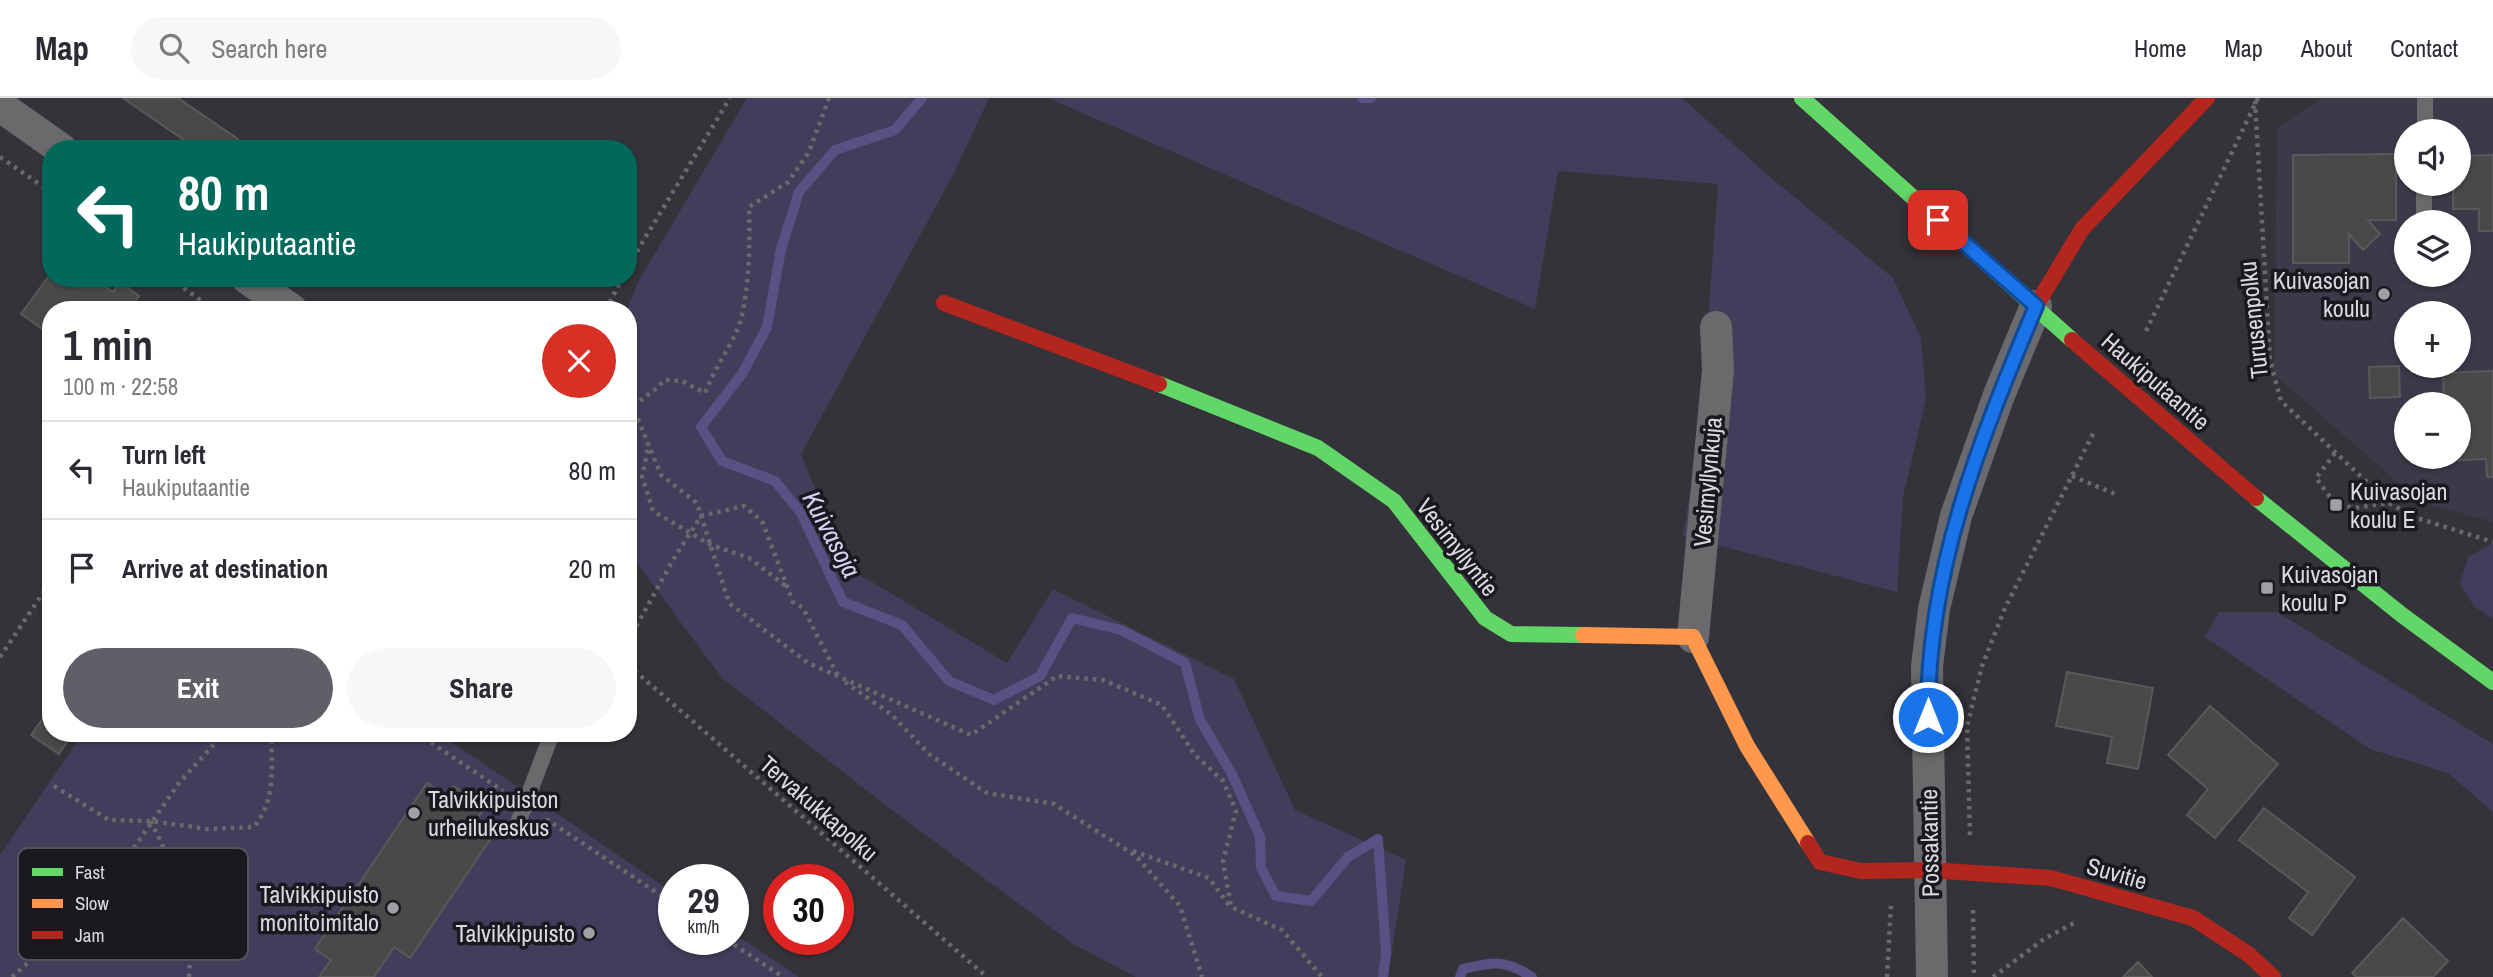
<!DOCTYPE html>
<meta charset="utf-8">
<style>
:root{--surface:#fff;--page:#f7f7f7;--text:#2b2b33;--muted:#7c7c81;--line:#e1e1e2;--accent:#605f67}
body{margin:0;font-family:"Archivo Narrow",sans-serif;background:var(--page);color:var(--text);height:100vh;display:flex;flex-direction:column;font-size:26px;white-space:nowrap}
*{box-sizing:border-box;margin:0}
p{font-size:23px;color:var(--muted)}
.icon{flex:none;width:38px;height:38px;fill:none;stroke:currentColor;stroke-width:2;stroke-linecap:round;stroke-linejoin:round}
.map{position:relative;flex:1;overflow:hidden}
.panel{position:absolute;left:42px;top:203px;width:595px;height:441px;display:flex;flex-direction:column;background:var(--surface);border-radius:28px;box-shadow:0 2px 5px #0004}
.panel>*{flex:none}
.banner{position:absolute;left:42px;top:42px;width:595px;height:147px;border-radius:28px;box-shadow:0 2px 5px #0004;background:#00695c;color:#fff;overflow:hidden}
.buttons{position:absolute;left:2394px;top:21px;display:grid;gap:14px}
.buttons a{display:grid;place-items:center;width:77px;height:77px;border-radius:50%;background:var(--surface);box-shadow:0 2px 5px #0004;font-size:35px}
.speed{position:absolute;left:658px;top:766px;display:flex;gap:14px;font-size:35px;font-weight:700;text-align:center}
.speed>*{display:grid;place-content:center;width:91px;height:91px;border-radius:50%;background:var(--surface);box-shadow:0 2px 5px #0004;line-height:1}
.speed small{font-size:18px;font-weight:400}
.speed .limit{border:10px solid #d22;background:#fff;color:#111}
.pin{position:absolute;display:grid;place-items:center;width:60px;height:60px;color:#fff;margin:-30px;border-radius:14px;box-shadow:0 4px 10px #0006}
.me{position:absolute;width:77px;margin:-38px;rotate:0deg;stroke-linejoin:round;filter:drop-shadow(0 0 5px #0008)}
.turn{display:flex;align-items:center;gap:24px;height:147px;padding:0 21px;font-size:32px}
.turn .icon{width:91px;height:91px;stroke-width:2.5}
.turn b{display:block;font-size:49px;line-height:60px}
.round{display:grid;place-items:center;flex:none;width:74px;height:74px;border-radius:37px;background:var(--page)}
.overview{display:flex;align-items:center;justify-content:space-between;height:119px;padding:0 21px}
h1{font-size:42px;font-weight:700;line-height:52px}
.action{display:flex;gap:14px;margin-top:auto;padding:14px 21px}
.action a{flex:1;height:80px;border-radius:42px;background:var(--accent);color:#fff;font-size:28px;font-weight:700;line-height:80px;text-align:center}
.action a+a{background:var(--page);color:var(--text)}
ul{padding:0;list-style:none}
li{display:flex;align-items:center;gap:21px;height:98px;padding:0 21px;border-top:2px solid var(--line)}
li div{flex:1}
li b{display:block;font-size:26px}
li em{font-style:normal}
header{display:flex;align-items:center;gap:42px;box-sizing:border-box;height:98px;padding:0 35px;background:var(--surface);border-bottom:2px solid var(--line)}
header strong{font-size:33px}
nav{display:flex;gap:38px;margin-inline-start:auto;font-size:24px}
.search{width:490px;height:63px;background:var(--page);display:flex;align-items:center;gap:18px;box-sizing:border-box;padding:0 24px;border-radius:38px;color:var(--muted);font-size:26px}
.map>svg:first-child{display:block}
</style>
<header>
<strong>Map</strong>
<div class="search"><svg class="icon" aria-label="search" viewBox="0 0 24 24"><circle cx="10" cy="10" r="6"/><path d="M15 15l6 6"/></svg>Search here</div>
<nav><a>Home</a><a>Map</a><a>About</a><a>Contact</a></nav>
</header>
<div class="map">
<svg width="2493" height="879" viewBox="0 0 2493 879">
<rect width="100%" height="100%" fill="#343339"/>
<path fill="#3c3949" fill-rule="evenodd" d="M 2323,0 L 2493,0 L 2493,424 L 2420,404 L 2274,276 L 2277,30 ZM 2406,33 L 2459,33 L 2459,86 L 2406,86 ZM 2406,124 L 2459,124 L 2459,177 L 2406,177 ZM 2406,215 L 2459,215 L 2459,268 L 2406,268 ZM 2406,306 L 2459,306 L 2459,359 L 2406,359 Z"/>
<path fill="#433d5c" d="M 747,0 L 989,0 L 954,75 L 801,356 L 847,469 L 1007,565 L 1053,491 L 1234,581 L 1295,712 L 1406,762 L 1388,879 L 1136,879 L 1073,846 L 892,712 L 722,580 L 628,453 L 627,212 L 638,184 Z
M 1048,0 L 1682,0 L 1770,79 L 1893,180 L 1921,240 L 1926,301 L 1903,399 L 1897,494 L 1683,438 L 1700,331 L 1718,86 L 1558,73 L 1535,211 Z
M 2493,445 L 2493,521 L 2474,508 L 2460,486 L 2468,459 Z
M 2219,514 L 2277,514 L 2493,646 L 2493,714 L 2448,675 L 2370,651 L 2205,539 Z
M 83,635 L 438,635 L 674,795 L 674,842 L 733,842 L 733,835 L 799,879 L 0,879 L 0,757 Z"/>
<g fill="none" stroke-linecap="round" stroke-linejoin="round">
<path stroke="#5b5083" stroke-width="10" d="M 922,0 L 895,32 L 835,52 L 799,94 L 781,151 L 767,229 L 742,276 L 701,329 L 722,363 L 775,383 L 801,415 L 843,504 L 902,527 L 949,583 L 994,602 L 1040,578 L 1072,520 L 1121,532 L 1185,565 L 1200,622 L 1232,676 L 1260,739 L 1261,770 L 1276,798 L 1311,803 L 1348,759 L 1378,741 L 1386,855 L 1383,879
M 1362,0 L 1371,0
M 1460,879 L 1463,871 C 1495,864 1504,861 1532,879"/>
</g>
<path fill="#4a4949" stroke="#5a5858" stroke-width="2" d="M 123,0 L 178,0 L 238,41 L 232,51 L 197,51 Z
M 2396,56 L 2396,122 L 2368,122 L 2380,136 L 2363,152 L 2349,136 L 2349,165 L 2293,165 L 2293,57 Z
M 2493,57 L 2493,133 L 2479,133 L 2479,111 L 2453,111 L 2453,86 L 2459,86 L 2459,58 Z
M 51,175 L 51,180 L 106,180 L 102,186 L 113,194 L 120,184 L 139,198 L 132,208 L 137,212 L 51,212 L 51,237 L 21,216 Z
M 2399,268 L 2400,299 L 2370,300 L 2369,269 Z
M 2493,273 L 2493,379 L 2487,379 L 2486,361 L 2446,363 L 2446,359 L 2459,359 L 2459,306 L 2444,306 L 2443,275 Z
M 2067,574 L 2153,590 L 2138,671 L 2107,665 L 2112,639 L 2056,628 Z
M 2210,608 L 2278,666 L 2215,740 L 2187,717 L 2208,691 L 2168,657 Z
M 51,609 L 51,635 L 73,635 L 59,656 L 31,637 Z
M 427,685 L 447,698 L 453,688 L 485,709 L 474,725 L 493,737 L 410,860 L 394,849 L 374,879 L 319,879 L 331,862 L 315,851 Z
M 2264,710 L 2355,779 L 2312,837 L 2289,820 L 2308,794 L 2239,742 Z
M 2403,820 L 2448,863 L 2433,879 L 2356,879 L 2352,875 Z
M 2138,864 L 2152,879 L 2123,879 Z"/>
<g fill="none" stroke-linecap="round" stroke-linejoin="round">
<path stroke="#6a696c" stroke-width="4.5" stroke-dasharray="3.5 5" stroke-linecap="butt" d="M 829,0 L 809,54 L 788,84 L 749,109 C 750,143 750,207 735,237 C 725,257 713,274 705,295 L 682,283 L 664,282 C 655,294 644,298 633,309 L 661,377 L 697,405 L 729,505 L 808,565 L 971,637 L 1057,578 L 1103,582 L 1162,607 L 1195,657 L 1223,683 L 1236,713 L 1223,763 L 1231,809 L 1282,832 L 1322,879
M 2255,3 L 2270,262 L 2281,303 L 2389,405 L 2414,419 L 2493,444
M 0,59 L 51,94
M 628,168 L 730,0
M 170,180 L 214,212
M 606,212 L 622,180
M 2146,233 L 2258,0
M 648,352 L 642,378 L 653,413 L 711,447 L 749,460 L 787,489
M 2335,355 L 2316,380 L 2336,407 L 2355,410 L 2388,405
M 2072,378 L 2115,396
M 628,543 L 673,462 L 701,418 L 744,408 L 762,423 L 793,504 L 803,510 L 838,578
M 0,559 L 51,483
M 628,567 L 987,879
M 845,584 L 892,617 L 929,656 L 987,695 L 1054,706 L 1136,758 L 1180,808 L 1202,879
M 417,635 L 503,693
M 54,688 L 109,722 L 151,723 L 207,731 L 254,729 C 276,702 272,669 271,635
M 546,721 L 674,806
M 151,723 L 192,811 L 189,879
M 1970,737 L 1967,628 L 1982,568 L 2005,510 L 2095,332
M 1133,753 L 1209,780 L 1229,807
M 1973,812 L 1974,879
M 727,842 L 783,879
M 12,879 L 96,804 L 179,685 L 224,635
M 1887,879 L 1891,808
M 1993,879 L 2044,841 L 2074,825"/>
<path stroke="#6a696c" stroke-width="16" d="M 2425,33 L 2425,0
M 2424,124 L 2424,86
M 518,725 L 552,635"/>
<path stroke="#6a696c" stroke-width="32" d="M 0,8 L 61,51
M 247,180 L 292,212
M 1693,539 L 1718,272 L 1716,229
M 1932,879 L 1927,568 L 1934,511 L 1956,418 L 1999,297 L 2036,208"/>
<path stroke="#63d668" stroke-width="16" d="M 1802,0 L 2072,242
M 1159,286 L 1318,350 L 1394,403 L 1485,520 L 1511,536 L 1583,537
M 2256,400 L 2402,517 L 2493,584"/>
<path stroke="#ff974d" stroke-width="16" d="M 1583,537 L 1693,539 L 1747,648 L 1808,745"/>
<path stroke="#b3261e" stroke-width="16" d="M 944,205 L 1159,286
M 2036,208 L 2082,131 L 2207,0
M 2072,242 L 2256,400
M 1808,745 L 1820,764 L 1861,773 L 1929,772 L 2051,780 L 2193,820 L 2248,856 L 2273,879"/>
</g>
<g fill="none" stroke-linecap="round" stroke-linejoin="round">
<defs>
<path id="route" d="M 1928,619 C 1927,472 1980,342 2036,208 L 1938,122"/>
</defs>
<use href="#route" stroke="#114b97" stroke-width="18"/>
<use href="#route" stroke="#1a73e8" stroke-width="12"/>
</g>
<g fill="#a09fa6" stroke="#1a191f" stroke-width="2.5">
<circle cx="2384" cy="196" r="7"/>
<rect x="2329" y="400" width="14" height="14" rx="3.5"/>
<rect x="2260" y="483" width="14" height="14" rx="3.5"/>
<circle cx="414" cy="715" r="7"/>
<circle cx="393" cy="810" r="7"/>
<circle cx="589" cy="835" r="7"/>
</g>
<g text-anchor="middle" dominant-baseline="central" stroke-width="7" stroke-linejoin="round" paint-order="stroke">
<g font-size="24" fill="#dad9e1" stroke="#1a191f" text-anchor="end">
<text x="2370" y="182">Kuivasojan<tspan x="2370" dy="28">koulu</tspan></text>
<text x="2350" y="393" text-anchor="start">Kuivasojan<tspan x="2350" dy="28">koulu E</tspan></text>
<text x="2281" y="476" text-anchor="start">Kuivasojan<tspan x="2281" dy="28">koulu P</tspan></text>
<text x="428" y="701" text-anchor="start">Talvikkipuiston<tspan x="428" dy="28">urheilukeskus</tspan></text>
<text x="379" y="796">Talvikkipuisto<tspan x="379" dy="28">monitoimitalo</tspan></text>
<text x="575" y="835">Talvikkipuisto</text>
</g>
<g font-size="24" fill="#dad9e1" stroke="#1a191f">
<text transform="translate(2253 222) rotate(-96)">Turusenpolku</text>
<text transform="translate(2156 283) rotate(41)">Haukiputaantie</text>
<text transform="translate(1707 384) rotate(-85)">Vesimyllynkuja</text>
<text transform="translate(1458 449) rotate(52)">Vesimyllyntie</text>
<text transform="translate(819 710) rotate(41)">Tervakukkapolku</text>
<text transform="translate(1929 745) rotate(-91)">Possakantie</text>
<text transform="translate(2117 775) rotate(16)">Suvitie</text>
</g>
<g font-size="26" font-style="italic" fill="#d7d1f4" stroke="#1a191f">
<text transform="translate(832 436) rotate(62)">Kuivasoja</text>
</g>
</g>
<rect x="18" y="750" width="230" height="112" rx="10" fill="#1a191f" stroke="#545359" stroke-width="2"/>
<rect x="32" y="770" width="31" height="8" fill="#63d668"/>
<rect x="32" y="801" width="31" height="9" fill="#ff974d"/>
<rect x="32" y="833" width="31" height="8" fill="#b3261e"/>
<g font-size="19" fill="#dad9e1">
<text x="75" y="781">Fast</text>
<text x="75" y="812">Slow</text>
<text x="75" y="844">Jam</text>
</g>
</svg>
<div class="buttons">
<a><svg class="icon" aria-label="sound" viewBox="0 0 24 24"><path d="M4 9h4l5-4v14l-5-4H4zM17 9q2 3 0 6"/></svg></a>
<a><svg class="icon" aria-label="layers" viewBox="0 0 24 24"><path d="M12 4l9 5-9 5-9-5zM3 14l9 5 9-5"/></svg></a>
<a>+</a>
<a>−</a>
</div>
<div class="speed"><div>29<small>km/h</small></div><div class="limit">30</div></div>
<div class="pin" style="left:1938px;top:122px;background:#d93025"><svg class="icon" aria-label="arrive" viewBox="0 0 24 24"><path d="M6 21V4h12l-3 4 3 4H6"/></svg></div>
<svg class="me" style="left:1928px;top:619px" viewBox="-20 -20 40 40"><circle r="17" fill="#1a73e8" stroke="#fff" stroke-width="3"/><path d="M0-11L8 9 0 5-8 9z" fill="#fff"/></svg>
<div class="banner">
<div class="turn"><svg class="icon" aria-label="left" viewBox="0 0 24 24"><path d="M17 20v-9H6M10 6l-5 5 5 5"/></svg><div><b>80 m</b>Haukiputaantie</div></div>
</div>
<section class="panel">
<div class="overview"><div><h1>1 min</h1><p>100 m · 22:58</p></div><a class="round" style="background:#d93025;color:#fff"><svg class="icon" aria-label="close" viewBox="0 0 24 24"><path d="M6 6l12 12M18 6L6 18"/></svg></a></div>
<ul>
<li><svg class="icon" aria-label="left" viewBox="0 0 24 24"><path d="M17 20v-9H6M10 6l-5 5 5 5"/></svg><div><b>Turn left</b><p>Haukiputaantie</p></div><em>80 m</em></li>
<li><svg class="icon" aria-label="arrive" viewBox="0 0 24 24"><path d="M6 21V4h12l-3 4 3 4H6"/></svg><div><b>Arrive at destination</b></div><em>20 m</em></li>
</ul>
<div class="action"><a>Exit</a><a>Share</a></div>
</section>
</div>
